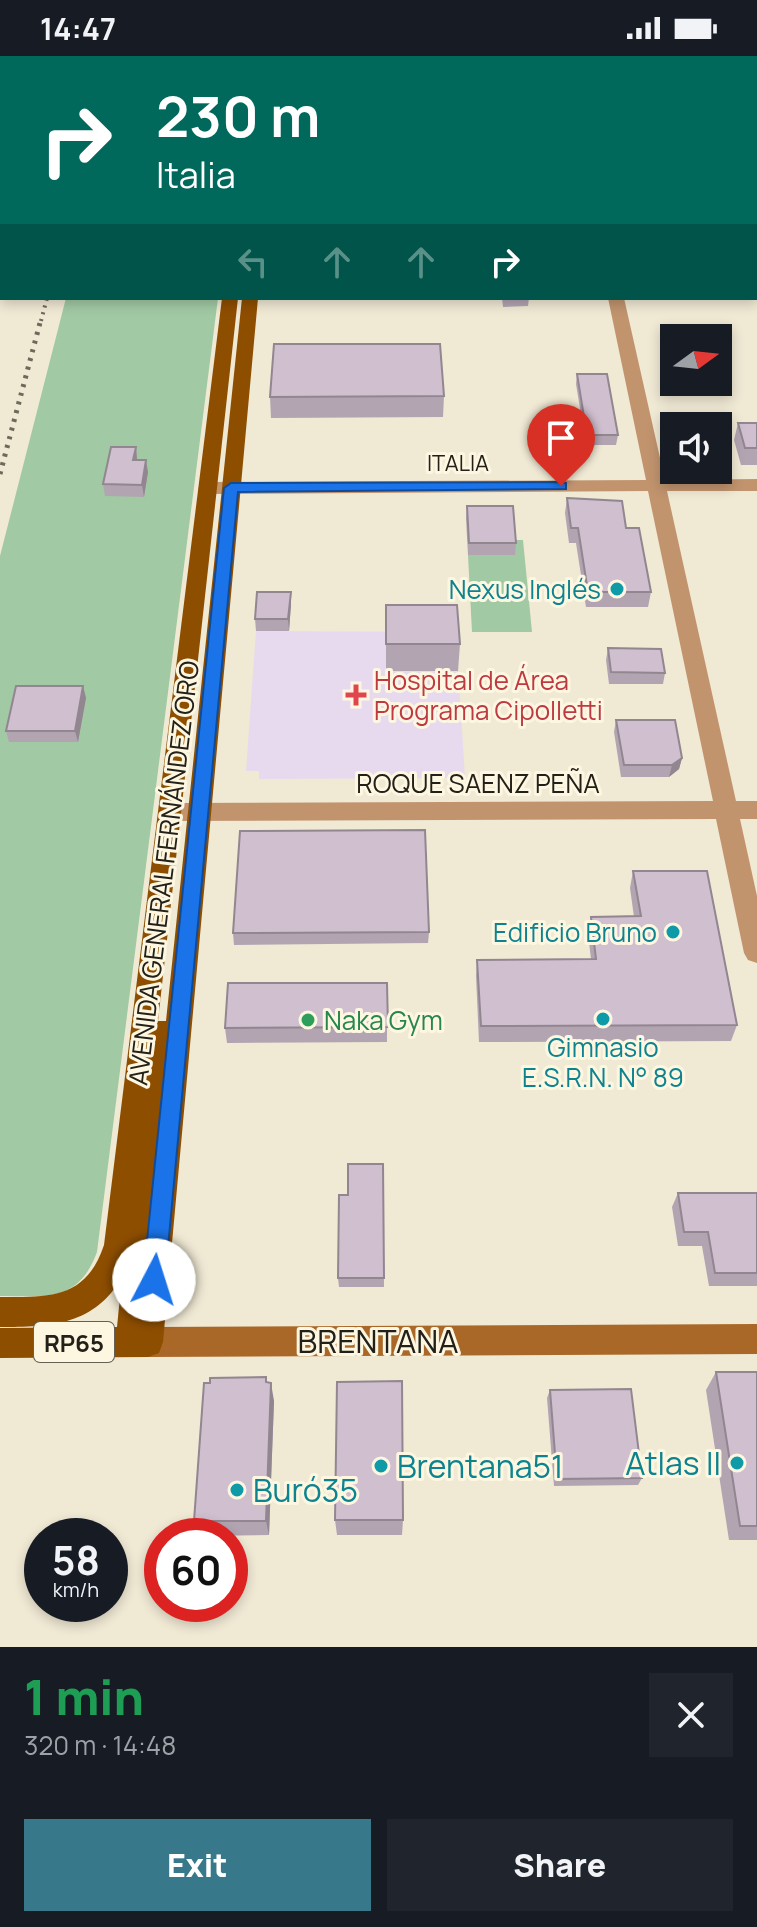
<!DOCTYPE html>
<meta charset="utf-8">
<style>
:root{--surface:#171b24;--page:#20242c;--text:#f1f3f6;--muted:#9ea1a6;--accent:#37788a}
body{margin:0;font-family:Manrope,sans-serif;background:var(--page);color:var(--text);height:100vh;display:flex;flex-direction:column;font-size:30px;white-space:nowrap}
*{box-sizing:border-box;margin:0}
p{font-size:26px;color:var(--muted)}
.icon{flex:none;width:44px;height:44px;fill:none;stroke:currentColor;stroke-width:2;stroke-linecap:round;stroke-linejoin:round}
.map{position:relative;height:1591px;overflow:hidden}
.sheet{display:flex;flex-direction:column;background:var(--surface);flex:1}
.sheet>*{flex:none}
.banner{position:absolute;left:0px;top:0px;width:758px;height:244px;box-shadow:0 4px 12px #0003;background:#00695c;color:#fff;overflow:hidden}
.needle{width:52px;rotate:75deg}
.fabs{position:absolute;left:660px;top:268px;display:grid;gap:16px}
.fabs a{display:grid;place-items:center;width:72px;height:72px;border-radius:0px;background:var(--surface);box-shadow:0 4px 12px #0003;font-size:40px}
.speed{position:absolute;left:24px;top:1462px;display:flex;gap:16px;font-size:40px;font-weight:700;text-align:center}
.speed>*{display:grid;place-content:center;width:104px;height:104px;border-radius:50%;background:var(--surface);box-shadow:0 4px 12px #0003;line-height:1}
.speed small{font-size:20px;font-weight:400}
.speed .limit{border:12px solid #d22;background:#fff;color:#111}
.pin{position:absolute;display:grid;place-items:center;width:68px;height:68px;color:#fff;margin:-82px -34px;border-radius:50% 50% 50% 0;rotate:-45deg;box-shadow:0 0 8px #0007}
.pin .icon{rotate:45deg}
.me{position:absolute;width:88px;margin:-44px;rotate:5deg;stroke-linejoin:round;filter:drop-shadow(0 0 6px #0008)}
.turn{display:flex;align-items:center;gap:28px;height:168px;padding:0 24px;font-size:36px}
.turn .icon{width:104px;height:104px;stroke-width:2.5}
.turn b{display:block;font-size:56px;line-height:68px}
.lanes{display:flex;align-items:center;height:76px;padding:0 24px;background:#0003;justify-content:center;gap:40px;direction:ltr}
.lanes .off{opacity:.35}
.round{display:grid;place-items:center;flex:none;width:84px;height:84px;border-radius:0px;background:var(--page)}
.headline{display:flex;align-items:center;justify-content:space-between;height:136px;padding:0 24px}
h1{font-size:48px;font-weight:800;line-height:60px;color:#1e9e55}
.cta{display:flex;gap:16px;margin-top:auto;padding:16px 24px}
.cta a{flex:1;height:92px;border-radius:0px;background:var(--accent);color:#fff;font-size:32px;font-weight:800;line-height:92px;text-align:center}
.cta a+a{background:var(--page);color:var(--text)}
.status{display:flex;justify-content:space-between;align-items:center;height:56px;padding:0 40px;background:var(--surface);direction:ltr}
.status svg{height:22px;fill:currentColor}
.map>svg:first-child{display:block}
</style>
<div class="status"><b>14:47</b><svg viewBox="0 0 49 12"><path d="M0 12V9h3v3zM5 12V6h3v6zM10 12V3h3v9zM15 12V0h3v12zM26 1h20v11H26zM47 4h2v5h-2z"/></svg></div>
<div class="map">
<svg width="757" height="1591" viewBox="0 0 757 1591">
<rect width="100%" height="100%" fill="#f0e9d4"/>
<path fill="#e7daee" d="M 256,575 L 456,576 L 465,722 L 259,723 L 259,715 L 246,715 Z"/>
<path fill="#a1c9a3" d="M 66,242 L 218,242 L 97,1196 C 78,1247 47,1240 0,1240 L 0,500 Z
M 514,484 L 523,484 L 532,576 L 472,576 L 468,499 L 515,499 Z"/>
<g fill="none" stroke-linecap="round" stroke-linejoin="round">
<path fill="#c1946e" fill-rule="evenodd" d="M 756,45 L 757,45 L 757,53 L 756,53 Z
M 608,242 L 624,242 L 665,424 L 757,423 L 757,435 L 667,435 L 736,745 L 757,745 L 757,763 L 740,763 L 757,840 L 757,907 L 748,904 L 744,897 L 716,763 L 170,765 L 162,762 L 158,756 L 162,750 L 170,747 L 713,745 L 648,435 L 207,438 L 198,432 L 207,426 L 646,424 Z"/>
<path fill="#aa6828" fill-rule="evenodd" d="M 756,203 L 757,203 L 757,213 L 756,213 Z
M 757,1268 L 757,1298 L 148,1301 L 137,1297 L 133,1286 L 137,1275 L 148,1271 Z"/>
<path fill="#8e4e00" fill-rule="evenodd" d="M 222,242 L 238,242 L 158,965 L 166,965 L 242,242 L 258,242 L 163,1286 L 159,1297 L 148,1301 L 0,1302 L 0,1272 L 117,1271 L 122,1221 C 95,1269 51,1271 0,1271 L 0,1241 C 50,1241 86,1243 104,1189 Z"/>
<path stroke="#6d695d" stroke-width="4" stroke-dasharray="2 5" stroke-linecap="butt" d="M 41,265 L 47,242"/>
<path stroke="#6d695d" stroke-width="5" stroke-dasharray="3 6" stroke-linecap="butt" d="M 0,418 L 41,263"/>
</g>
<path fill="#b3a4b2" d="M 521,0 L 617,0 L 617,2 L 521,2 Z
M 502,242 L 529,242 L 528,250 L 503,251 Z
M 577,318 L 618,379 L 616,389 L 586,389 L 576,328 Z
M 444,340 L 443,361 L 271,362 L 270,341 Z
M 738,367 L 757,367 L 757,409 L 741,409 L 734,384 Z
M 136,391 L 137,404 L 148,416 L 144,441 L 105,440 L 103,428 Z
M 567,442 L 626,472 L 651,536 L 648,551 L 586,551 L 576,487 L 569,487 L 565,457 Z
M 467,450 L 516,487 L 515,499 L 468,499 L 466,462 Z
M 291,548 L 289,575 L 256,575 L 255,563 Z
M 386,549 L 460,588 L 458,615 L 386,615 Z
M 608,592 L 665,617 L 663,628 L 609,628 L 606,604 Z
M 83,630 L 86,642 L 78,686 L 9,686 L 6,675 Z
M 616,664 L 682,702 L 679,713 L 669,721 L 621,721 L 614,676 Z
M 633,815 L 737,969 L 731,985 L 479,986 L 476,920 L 477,904 L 591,903 L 588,878 L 591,861 L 634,861 L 630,832 Z
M 429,876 L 428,887 L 234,889 L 233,877 Z
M 387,927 L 387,986 L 227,987 L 225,972 Z
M 383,1108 L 384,1231 L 339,1231 L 338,1222 Z
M 678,1137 L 757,1137 L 757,1230 L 709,1230 L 702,1190 L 678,1190 L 672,1151 Z
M 716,1316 L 757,1316 L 757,1484 L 729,1484 L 706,1334 Z
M 267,1326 L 274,1345 L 269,1479 L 200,1480 L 194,1465 Z
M 550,1334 L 642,1422 L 638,1429 L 554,1430 L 547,1342 Z
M 335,1464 L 403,1464 L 402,1479 L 337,1479 Z"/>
<path fill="#928691" d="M 136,391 L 137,403 L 135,416 L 133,404 Z
M 146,404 L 148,416 L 144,441 L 142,429 Z
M 291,536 L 291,548 L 289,575 L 288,563 Z
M 83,630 L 86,642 L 78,686 L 75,675 Z
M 682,702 L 679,713 L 669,721 L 672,709 Z
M 271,1327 L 274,1345 L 269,1479 L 266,1465 Z"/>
<path fill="#d0bfcf" stroke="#928691" stroke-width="2" d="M 296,0 L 392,0 L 392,2 L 296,2 Z
M 756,140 L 757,140 L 757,162 L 756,162 Z
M 274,288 L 440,288 L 444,340 L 270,341 Z
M 577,318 L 607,318 L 618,379 L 587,379 Z
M 738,367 L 757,367 L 757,392 L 745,392 Z
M 111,391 L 136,391 L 133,404 L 146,404 L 142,429 L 103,428 Z
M 567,442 L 622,445 L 626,472 L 639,472 L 651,536 L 588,536 L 578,472 L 571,472 Z
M 467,450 L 513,450 L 516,487 L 469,487 Z
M 257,536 L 291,536 L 288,563 L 255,563 Z
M 386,549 L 457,549 L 460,588 L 386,588 Z
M 608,592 L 661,593 L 665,617 L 611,616 Z
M 16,630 L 83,630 L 75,675 L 6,675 Z
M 616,664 L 675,664 L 682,702 L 672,709 L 624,709 Z
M 425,774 L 429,876 L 233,877 L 240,775 Z
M 633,815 L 707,815 L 737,969 L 481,970 L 477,904 L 596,903 L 591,861 L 641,860 Z
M 228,927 L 387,927 L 388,971 L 225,972 Z
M 348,1108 L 383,1108 L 384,1222 L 338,1222 L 339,1139 L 348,1139 Z
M 678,1137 L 757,1137 L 757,1217 L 715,1217 L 708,1176 L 684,1176 Z
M 716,1316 L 757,1316 L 757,1470 L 740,1470 Z
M 266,1321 L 266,1326 L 271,1327 L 266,1465 L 194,1465 L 204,1327 L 210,1327 L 210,1322 Z
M 402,1325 L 403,1464 L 335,1464 L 337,1326 Z
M 631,1333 L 642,1422 L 557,1423 L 550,1334 Z"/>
<path fill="#1a73e8" stroke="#114b97" stroke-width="2" d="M 561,426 L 566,427 L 566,433 L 238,436 L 165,1224 L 162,1232 L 154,1235 L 146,1232 L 143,1224 L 224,432 L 231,427 Z"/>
<g fill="#0f9aa8" stroke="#fdf7e2" stroke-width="3">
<circle cx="617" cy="533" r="8"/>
<circle cx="673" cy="876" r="8"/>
<circle cx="603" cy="963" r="8"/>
<circle cx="737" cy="1407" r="8"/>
<circle cx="381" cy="1410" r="8"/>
<circle cx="237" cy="1434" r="8"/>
</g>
<path fill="#e0444e" stroke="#fdf7e2" stroke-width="3" d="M352 627h8v8h8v8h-8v8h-8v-8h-8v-8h8z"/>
<circle fill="#2e9e5b" stroke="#fdf7e2" stroke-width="3" cx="308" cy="964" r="8"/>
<g text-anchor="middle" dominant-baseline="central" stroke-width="6" stroke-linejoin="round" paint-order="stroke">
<g font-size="22" fill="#222018" stroke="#fdf7e2">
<text x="458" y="407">ITALIA</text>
</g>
<rect fill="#fdf7e2" stroke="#646055" stroke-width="2" x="34" y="1266" width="80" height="40" rx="6"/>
<g font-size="24" font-weight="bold" fill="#222018">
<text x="74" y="1286">RP65</text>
</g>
<g font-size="26" fill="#0d838f" stroke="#fdf7e2" text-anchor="end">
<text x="601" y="533">Nexus Inglés</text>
<text x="657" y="876">Edificio Bruno</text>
<text x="603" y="991" text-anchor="middle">Gimnasio<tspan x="603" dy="30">E.S.R.N. N° 89</tspan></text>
</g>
<g font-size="26" fill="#be3a42" stroke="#fdf7e2" text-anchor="start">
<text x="374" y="624">Hospital de Área<tspan x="374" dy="30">Programa Cipolletti</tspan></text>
</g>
<g font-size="26" fill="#222018" stroke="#fdf7e2">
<text x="478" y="727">ROQUE SAENZ PEÑA</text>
<text transform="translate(163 817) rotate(-83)">AVENIDA GENERAL FERNÁNDEZ ORO</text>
</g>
<g font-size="26" fill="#27864d" stroke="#fdf7e2" text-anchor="start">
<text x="324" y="964">Naka Gym</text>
</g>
<g font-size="32" fill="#222018" stroke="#fdf7e2">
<text x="378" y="1285">BRENTANA</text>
</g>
<g font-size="32" fill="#0d838f" stroke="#fdf7e2" text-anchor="start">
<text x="721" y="1407" text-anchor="end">Atlas II</text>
<text x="397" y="1410">Brentana51</text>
<text x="253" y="1434">Buró35</text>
</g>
</g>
</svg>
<div class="fabs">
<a><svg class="needle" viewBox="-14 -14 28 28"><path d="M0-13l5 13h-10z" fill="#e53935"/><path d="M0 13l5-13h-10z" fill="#9ea1a6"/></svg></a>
<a><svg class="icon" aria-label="sound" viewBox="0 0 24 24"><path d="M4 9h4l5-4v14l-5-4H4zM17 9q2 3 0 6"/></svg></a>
</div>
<div class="speed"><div>58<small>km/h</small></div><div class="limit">60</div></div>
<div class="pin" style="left:561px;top:430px;background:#d93025"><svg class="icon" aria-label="arrive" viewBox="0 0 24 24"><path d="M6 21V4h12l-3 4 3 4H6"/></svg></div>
<svg class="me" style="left:154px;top:1224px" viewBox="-20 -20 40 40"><circle r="19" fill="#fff"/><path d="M0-13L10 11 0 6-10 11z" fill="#1a73e8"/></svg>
<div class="banner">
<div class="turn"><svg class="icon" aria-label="right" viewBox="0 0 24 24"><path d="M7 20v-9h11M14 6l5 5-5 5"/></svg><div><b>230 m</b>Italia</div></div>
<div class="lanes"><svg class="icon off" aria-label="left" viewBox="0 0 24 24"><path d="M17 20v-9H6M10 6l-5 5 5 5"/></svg><svg class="icon off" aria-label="ahead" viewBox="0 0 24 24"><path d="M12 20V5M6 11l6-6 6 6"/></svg><svg class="icon off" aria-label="ahead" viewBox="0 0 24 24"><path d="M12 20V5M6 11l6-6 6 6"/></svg><svg class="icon" aria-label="right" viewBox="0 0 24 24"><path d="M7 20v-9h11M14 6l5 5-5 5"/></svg></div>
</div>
</div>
<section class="sheet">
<div class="headline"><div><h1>1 min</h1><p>320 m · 14:48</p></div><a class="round"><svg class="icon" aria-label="close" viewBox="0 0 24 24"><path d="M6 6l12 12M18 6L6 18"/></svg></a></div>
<div class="cta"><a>Exit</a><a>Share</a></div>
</section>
